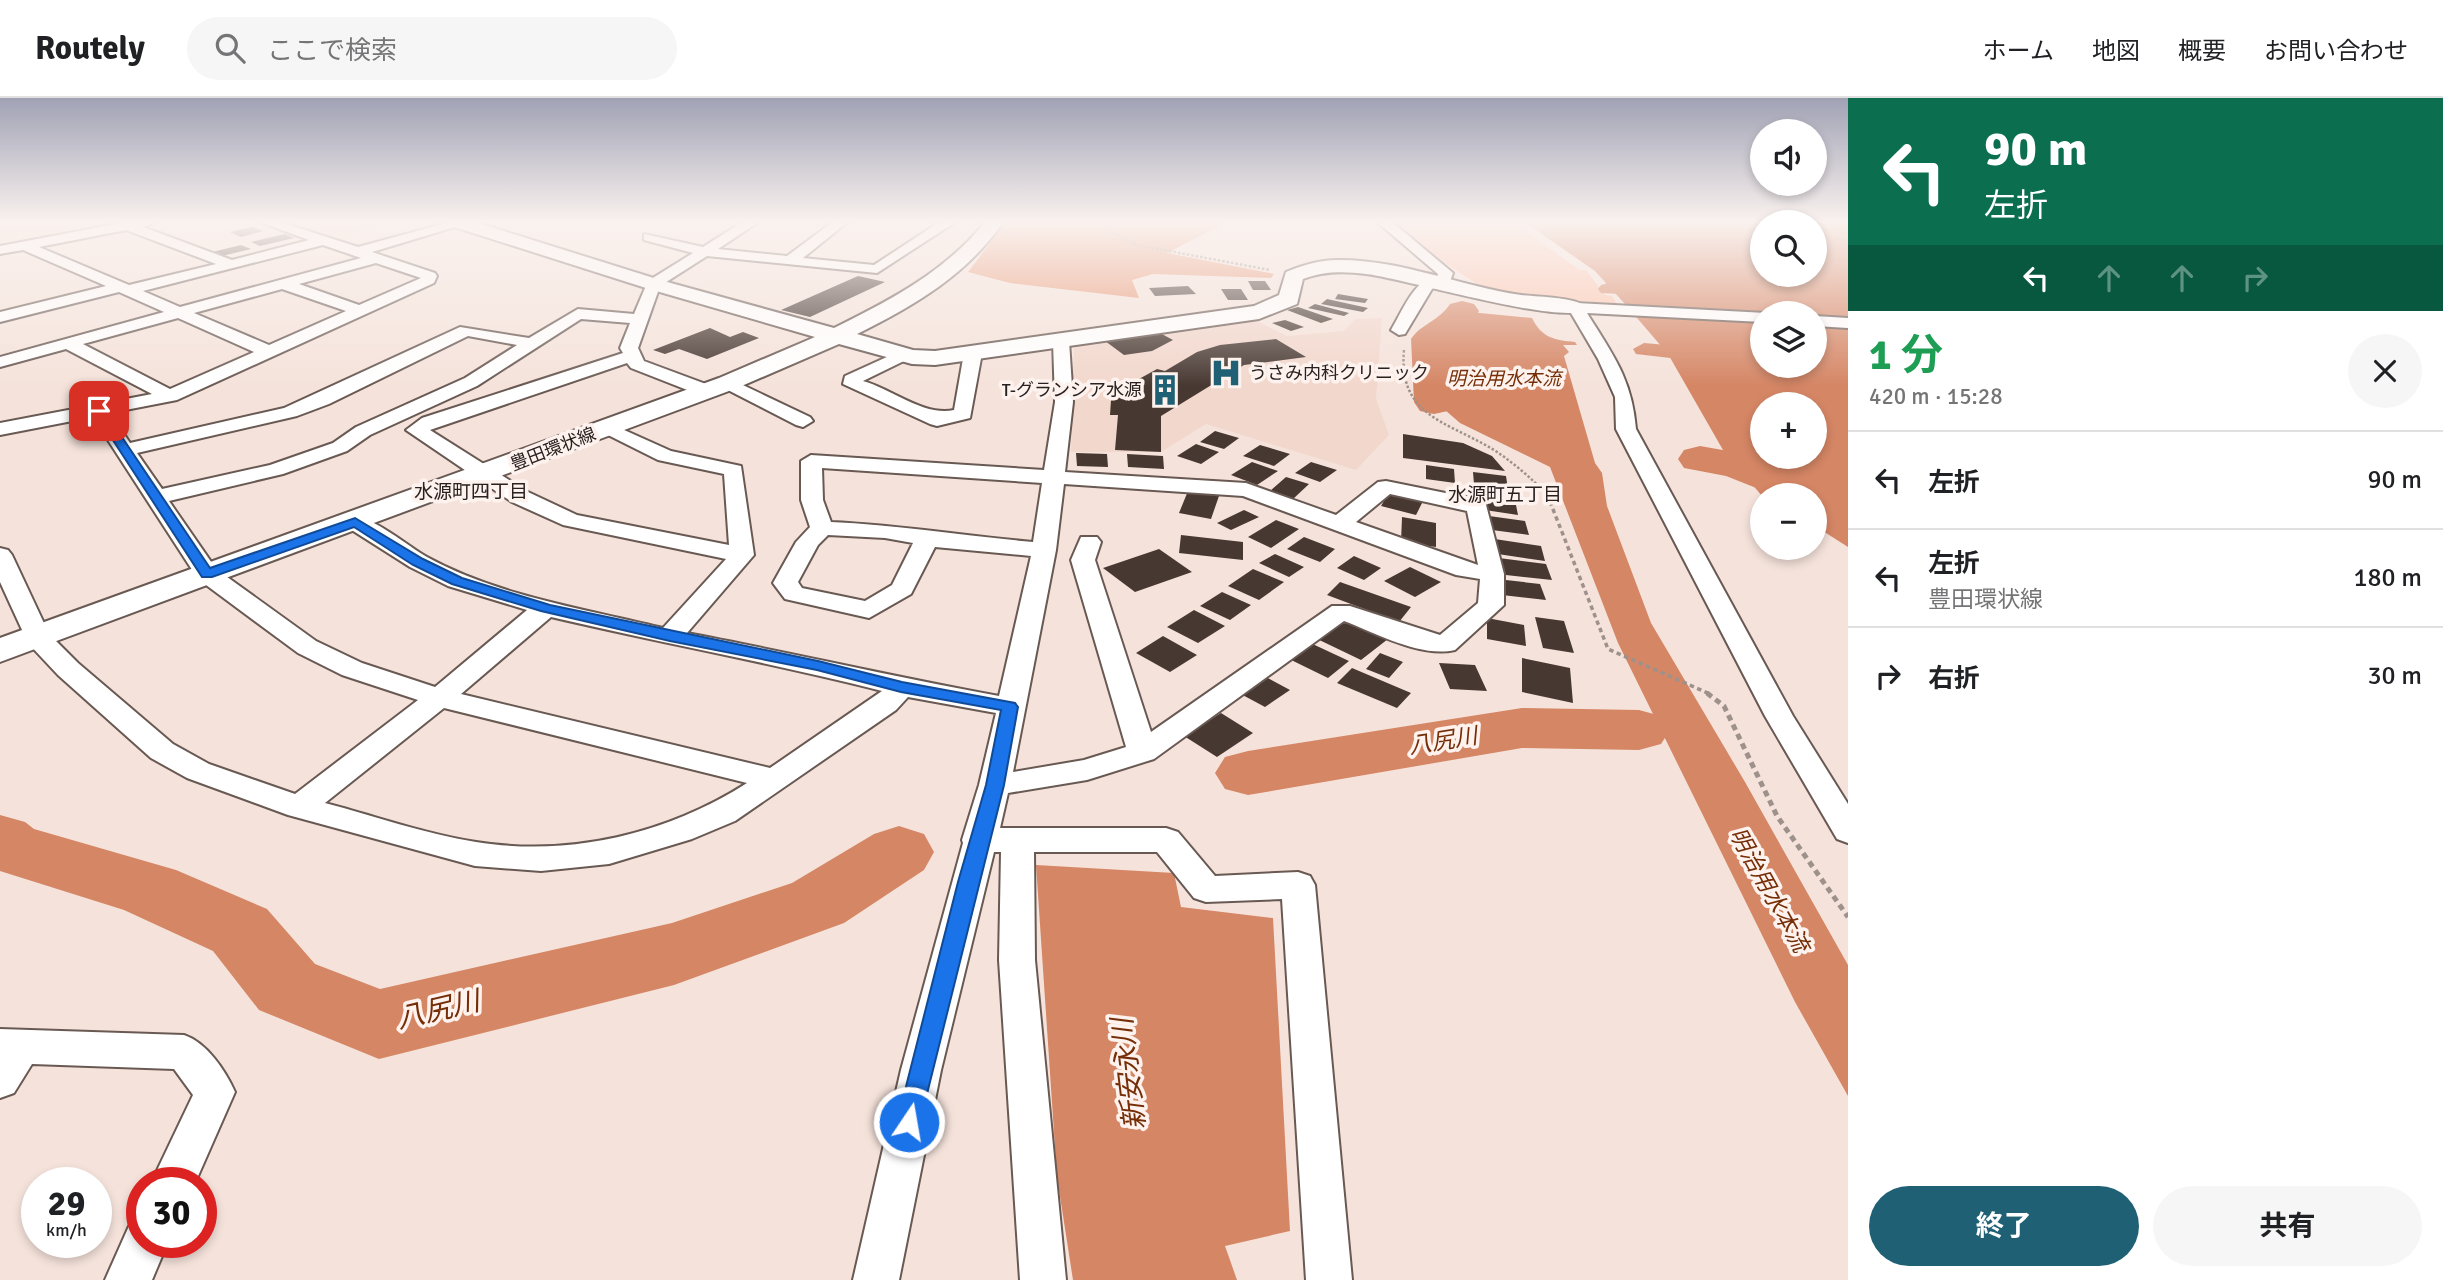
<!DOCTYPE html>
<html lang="ja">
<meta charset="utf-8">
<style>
:root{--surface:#fff;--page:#f6f6f6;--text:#202124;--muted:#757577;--line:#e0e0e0;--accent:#1f6075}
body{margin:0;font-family:Signika,"Noto Sans JP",sans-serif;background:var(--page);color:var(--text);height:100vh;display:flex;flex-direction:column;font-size:26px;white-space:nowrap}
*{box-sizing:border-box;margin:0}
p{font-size:23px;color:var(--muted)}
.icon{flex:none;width:38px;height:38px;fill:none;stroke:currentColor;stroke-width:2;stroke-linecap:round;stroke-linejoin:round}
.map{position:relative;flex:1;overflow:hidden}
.panel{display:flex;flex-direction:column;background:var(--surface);width:595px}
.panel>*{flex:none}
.guide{background:#0b6e4f;color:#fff;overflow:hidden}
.tools{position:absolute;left:1750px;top:21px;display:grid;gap:14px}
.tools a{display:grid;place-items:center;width:77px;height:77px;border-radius:50%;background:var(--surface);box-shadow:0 4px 10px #0003;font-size:35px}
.speed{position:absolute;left:21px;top:1069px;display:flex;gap:14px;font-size:35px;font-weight:700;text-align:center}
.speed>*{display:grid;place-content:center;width:91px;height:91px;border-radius:50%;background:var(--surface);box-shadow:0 4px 10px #0003;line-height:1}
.speed small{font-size:18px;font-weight:400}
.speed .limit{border:10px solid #d22;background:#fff;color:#111}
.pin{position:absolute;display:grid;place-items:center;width:60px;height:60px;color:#fff;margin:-30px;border-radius:14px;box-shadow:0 4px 10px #0006}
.me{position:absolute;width:77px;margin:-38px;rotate:12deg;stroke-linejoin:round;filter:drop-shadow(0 0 5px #0008)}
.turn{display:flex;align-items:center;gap:24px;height:147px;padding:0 21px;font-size:32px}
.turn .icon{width:91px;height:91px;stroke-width:2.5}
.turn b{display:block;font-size:49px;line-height:60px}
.lanes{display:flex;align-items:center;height:66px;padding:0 21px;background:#0003;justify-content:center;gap:35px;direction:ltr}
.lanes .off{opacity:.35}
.round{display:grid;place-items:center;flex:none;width:74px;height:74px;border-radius:37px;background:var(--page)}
.summary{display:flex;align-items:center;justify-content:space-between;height:119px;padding:0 21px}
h1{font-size:42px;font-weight:700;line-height:52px;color:#1e9e55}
.primary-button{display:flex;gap:14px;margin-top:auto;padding:14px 21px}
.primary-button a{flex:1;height:80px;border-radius:42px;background:var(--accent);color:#fff;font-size:28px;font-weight:700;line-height:80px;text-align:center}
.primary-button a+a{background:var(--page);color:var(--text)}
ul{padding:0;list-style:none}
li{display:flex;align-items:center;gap:21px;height:98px;padding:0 21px;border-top:2px solid var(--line)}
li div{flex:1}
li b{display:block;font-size:26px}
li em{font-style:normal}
header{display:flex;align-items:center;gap:42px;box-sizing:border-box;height:98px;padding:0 35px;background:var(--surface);border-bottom:2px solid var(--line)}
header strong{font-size:33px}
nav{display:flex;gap:38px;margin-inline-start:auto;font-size:24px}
.search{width:490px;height:63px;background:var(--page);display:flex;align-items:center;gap:18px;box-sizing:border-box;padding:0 24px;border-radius:38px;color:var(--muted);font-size:26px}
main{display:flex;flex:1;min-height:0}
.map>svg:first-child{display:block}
</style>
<header>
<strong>Routely</strong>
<div class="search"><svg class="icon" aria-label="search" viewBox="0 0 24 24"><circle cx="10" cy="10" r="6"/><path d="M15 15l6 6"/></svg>ここで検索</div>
<nav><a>ホーム</a><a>地図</a><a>概要</a><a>お問い合わせ</a></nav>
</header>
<main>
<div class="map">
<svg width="1848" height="1182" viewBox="0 0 1848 1182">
<rect width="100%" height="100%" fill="#f5e3db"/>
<path fill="#f2d7cc" d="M 0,123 L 142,123 L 0,150 Z
M 279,123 L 402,123 L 332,140 Z
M 1382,220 L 1376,301 L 1389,337 L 1356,372 L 1206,326 L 1161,354 L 1071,354 L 1074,249 L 1081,245 L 1255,222 L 1287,238 L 1344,233 L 1355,221 Z"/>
<path fill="#fdc5ae" d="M 1382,123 L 1513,123 L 1579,172 L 1586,172 L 1605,197 L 1612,198 L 1617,206 L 1524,198 L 1483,190 Z"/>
<path fill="#e79775" d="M 1007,123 L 1229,123 L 1167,155 L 1274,176 L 1271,180 L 1153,176 L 1132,182 L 1139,200 L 1010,185 L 968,174 Z"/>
<path fill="#d58665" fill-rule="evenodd" d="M 1523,123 L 1848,123 L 1848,449 L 1815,428 L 1815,397 L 1762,398 L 1723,352 L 1668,256 L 1625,206 L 1595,173 ZM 1762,124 L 1815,124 L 1815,177 L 1762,177 ZM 1762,215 L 1815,215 L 1815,268 L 1762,268 ZM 1762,306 L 1815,306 L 1815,359 L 1762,359 Z
M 1470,214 L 1532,220 C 1542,240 1554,242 1575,244 L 1577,247 L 1563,247 L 1569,254 L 1564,258 L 1595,365 L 1602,375 L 1607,408 L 1651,525 L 1745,684 L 1848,867 L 1848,998 L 1795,904 L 1618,545 L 1550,369 L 1460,325 L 1445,312 L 1438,246 L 1441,239 L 1469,223 Z
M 1036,767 L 1174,775 L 1181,809 L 1273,820 L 1290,1133 L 1225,1148 L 1237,1182 L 1073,1182 L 1057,1079 Z"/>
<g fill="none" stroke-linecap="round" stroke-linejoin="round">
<path fill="#d58665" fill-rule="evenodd" d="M 1608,185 L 1660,186 L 1670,192 L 1660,198 L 1601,195 L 1598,191 L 1601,187 Z
M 1644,245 L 1713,251 L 1724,258 L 1713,265 L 1636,256 L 1633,251 Z"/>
<path fill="#d58665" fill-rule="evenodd" d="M 1462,203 L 1474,206 L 1479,213 L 1470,231 L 1447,245 L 1454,304 L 1448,313 L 1434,316 L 1420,313 L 1414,304 L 1411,241 C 1422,225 1438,224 1450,206 Z
M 1700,348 L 1751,357 L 1830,387 L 1837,397 L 1830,407 L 1815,411 L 1815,397 L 1774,397 L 1726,378 L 1684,370 L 1678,361 L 1684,352 Z
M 1522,610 L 1639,612 L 1661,618 L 1670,632 L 1661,646 L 1639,652 L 1522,650 L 1248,697 L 1225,691 L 1215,675 L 1225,659 L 1248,653 Z
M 0,717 L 25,724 L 34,731 L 176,772 L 267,811 L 315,866 L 380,891 L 672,825 L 792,785 L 874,736 L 899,728 L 924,736 L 934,754 L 924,772 L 844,825 L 674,887 L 379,961 L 259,912 L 213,853 L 124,812 L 0,773 Z"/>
</g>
<path fill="#473832" d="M 252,129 L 263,133 L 241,139 L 230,134 Z
M 285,136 L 294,140 L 260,148 L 251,144 Z
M 241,147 L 251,151 L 222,158 L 212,154 Z
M 858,178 L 885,184 L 810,219 L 781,212 Z
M 1248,183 L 1265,183 L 1271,192 L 1253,192 Z
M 1188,188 L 1196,196 L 1155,198 L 1149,190 Z
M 1221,191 L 1241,191 L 1248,202 L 1228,202 Z
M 1338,196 L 1368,201 L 1365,205 L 1335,201 Z
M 1327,201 L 1368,210 L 1363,214 L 1321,206 Z
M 1315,206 L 1349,215 L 1344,218 L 1308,210 Z
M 1298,209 L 1333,221 L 1321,225 L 1287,212 Z
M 1285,222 L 1304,229 L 1291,233 L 1272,225 Z
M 710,230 L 730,239 L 743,234 L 759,240 L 707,261 L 679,251 L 665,256 L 653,252 Z
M 1158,234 L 1173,242 L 1152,253 L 1124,257 L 1101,240 Z
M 1276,241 L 1306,259 L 1244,267 L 1161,318 L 1161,354 L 1115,352 L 1118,317 L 1110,317 L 1111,302 L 1145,283 L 1139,281 L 1157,271 L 1165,273 L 1197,254 L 1220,247 Z
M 1215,333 L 1239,340 L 1224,351 L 1200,344 Z
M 1403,336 L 1463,345 L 1492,358 L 1505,373 L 1403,360 Z
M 1196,346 L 1219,354 L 1201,366 L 1177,358 Z
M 1260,347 L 1290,356 L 1274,368 L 1243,358 Z
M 1076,355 L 1107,356 L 1108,369 L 1077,368 Z
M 1127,356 L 1163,358 L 1164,371 L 1128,369 Z
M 1252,364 L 1278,373 L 1257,387 L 1231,377 Z
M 1311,364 L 1337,372 L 1320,384 L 1295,375 Z
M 1426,367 L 1454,371 L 1455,385 L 1426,381 Z
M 1473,374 L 1506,378 L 1508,391 L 1474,386 Z
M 1286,379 L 1309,386 L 1292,402 L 1269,394 Z
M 1188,393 L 1219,398 L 1211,421 L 1179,415 Z
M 1390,393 L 1424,401 L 1416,417 L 1381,408 Z
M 1482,397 L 1515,402 L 1518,417 L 1485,412 Z
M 1244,412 L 1259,419 L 1231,432 L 1217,425 Z
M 1489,418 L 1525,423 L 1529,437 L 1492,432 Z
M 1402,419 L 1436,425 L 1436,449 L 1401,444 Z
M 1276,422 L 1299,431 L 1271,450 L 1248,439 Z
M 1181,437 L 1243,444 L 1243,462 L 1179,455 Z
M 1304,439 L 1335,451 L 1320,464 L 1287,451 Z
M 1488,440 L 1541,448 L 1545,463 L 1491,455 Z
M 1159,451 L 1192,474 L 1135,494 L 1103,470 Z
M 1275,456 L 1304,469 L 1289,479 L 1259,465 Z
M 1354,458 L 1381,470 L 1364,482 L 1337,470 Z
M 1491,459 L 1546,466 L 1552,482 L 1497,476 Z
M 1410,469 L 1441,484 L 1415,499 L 1384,483 Z
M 1253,471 L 1284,484 L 1259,502 L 1228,488 Z
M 1497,481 L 1540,486 L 1546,502 L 1502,497 Z
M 1340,484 L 1411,509 L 1399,524 L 1327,497 Z
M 1222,494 L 1251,507 L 1230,522 L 1200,508 Z
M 1194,512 L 1225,528 L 1198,545 L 1167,529 Z
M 1338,518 L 1388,541 L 1361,562 L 1311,538 Z
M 1535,519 L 1564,523 L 1574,555 L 1543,550 Z
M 1487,520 L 1524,527 L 1526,548 L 1487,541 Z
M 1163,538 L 1197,557 L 1170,574 L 1136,555 Z
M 1304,542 L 1349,563 L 1328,580 L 1283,558 Z
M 1380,555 L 1403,564 L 1389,580 L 1366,571 Z
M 1522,560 L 1570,570 L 1573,605 L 1522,594 Z
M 1439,565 L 1475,567 L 1487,593 L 1450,591 Z
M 1352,570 L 1411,595 L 1397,610 L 1337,585 Z
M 1262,577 L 1290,592 L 1265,609 L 1237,594 Z
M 1221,615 L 1253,635 L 1217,659 L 1184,638 Z"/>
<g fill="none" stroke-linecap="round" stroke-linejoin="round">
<defs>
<path id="street" d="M 132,123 L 159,123 L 143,129 L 232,162 L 309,142 L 257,123 L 277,123 L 358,149 L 454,123 L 468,125 L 372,154 L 435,175 L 437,178 L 434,185 L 177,302 L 110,315 L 130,345 L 284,310 L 460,229 L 529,240 L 578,211 L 634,216 L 648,183 L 693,155 L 644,142 L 644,136 L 703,149 L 744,123 L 760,123 L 718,151 L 787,158 L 834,123 L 849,123 L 803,160 L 874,167 L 941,123 L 957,123 L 877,175 L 707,158 L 660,188 L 638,250 L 644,263 L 714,289 L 716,293 L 714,297 L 700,297 L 631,270 L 627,265 L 430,332 L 528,394 L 577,417 L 729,447 L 724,376 L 658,362 L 596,331 L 606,325 L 613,327 L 671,353 L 741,368 L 754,457 L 687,535 C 792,555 895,579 999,598 L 1031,458 L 935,449 L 911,496 L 869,520 L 785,501 L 773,485 L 796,444 L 810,429 L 801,402 L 801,363 L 811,357 L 1044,372 L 1055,304 L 1053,243 L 1055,239 L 1067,239 L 1069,243 L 1073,304 L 1065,374 L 1246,385 L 1336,417 L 1378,384 L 1386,383 L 1485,403 L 1504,476 L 1504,507 L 1455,552 C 1420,560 1376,535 1344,523 L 1154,661 L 1087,682 L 1008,695 L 1000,730 L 1166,730 L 1178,734 L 1215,778 L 1298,774 L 1310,778 L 1315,787 L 1352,1182 L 1306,1182 L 1282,801 L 1206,804 L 1194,800 L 1157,754 L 1034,754 L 1035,862 L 1066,1182 L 1020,1182 L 999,862 L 1001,754 L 994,754 L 941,972 L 899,1182 L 853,1182 L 901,972 L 963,745 L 962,742 L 979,687 L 996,615 L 908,599 L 896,612 L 735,723 L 692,741 L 609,766 L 541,773 L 475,768 L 288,717 L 187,680 L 151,660 L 58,577 L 28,545 L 0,484 L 0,450 L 8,452 L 12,457 L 49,536 L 78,565 L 173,646 L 209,666 L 295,696 L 418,602 L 342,577 L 298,555 L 198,481 L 93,319 L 0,337 L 0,325 L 152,296 L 66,251 L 0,269 L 0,259 L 164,214 L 119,194 L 0,224 L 0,214 L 106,188 L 23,152 L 0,156 L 0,148 ZM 126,132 L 216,166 L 129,187 L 39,149 ZM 323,147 L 361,160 L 180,209 L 143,193 ZM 376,165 L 421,180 L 359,207 L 299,186 ZM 282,191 L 346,213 L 269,247 L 194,215 ZM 178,220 L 254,254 L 170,291 L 83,246 ZM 581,221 L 630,225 L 620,250 L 623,255 L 422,320 L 406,332 L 512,404 L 563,427 L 726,461 L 663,530 C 585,511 498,498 427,459 C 407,448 369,414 347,419 L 344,424 L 347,429 L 410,469 L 448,488 L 527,512 L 435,589 L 362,565 L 316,543 L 216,471 L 169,403 L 283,376 L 347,353 L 370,337 L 477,288 ZM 468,238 L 517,247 L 465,280 L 356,329 L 333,345 L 270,367 L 162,391 L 137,355 L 297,318 L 329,306 ZM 822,370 L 1042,385 L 1033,444 C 966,438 899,427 831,424 L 823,402 ZM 1064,386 L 1243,398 L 1456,477 L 1480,481 L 1478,505 L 1440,537 L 1350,508 L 1332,508 L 1151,634 L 1095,462 L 1101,444 L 1097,439 L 1081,439 L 1071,462 L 1126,649 L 1084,662 L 1013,674 L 1056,452 ZM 1390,396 L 1467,413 L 1478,467 L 1356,424 ZM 828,437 L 885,440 L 913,445 L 892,487 L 865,503 L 802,490 L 798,484 L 818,447 ZM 551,519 C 661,545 773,565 882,593 L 770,670 L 461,596 ZM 444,610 L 747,685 C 667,736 570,759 476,744 C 425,736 375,718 325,705 Z
M 1376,123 L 1391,123 L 1453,175 L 1448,189 L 1436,188 L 1432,191 L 1405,236 L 1399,237 L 1391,232 C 1401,216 1416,177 1437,180 L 1438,176 Z
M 1576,205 L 1766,215 L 1762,215 L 1762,224 L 1587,215 C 1613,257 1632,281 1636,331 L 1793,618 L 1848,706 L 1848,745 L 1837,741 L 1765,618 L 1616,331 L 1615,299 L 1598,261 L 1568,210 Z
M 1815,218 L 1848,220 L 1848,230 L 1815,228 Z
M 973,250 L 982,255 L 970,320 L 937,328 L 930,326 L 843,286 L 845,278 L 900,253 L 909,258 L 906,262 L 863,283 C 892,291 925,319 954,312 L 964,255 Z
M 728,280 L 810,319 L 813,323 L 803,329 L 796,327 L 722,289 L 719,285 Z
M 0,931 L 184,937 C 207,945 225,972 235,994 L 195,1085 L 151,1085 L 193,997 L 174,971 L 32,966 L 14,995 L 0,1000 Z
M 142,1123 L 142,1144 L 168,1144 L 152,1182 L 105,1182 L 129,1128 Z"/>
<path id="secondary" d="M 445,123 L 472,123 L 660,182 L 834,230 C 891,202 946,173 986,123 L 1004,123 C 968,176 914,208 857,236 L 913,252 L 935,253 L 1254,208 L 1279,197 L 1286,174 C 1303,167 1319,162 1337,162 C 1400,161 1459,188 1521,197 C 1535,199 1579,199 1587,210 C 1573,231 1399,179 1366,176 C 1344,173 1323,173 1303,181 L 1297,206 L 1259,221 L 935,267 L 912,266 L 839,246 L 737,290 L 0,564 L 0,540 L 719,280 L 815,239 L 646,190 L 448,127 Z"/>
</defs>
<use href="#street" stroke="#695953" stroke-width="4"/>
<use href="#secondary" stroke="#695953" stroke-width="4"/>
<path stroke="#9e918c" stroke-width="2.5" stroke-dasharray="2.5 2" stroke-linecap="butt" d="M 1102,129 L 1137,147 L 1270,172
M 1404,252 C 1398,316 1444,323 1489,349 C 1508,360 1533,381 1548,398"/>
<path stroke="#9e918c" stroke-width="3.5" stroke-dasharray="4.5 3.5" stroke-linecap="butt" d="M 1547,396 L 1608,551 L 1710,596"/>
<path stroke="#9e918c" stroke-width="5" stroke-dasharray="6 4.5" stroke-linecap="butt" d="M 1707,595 L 1724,608 L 1777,718 L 1848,819"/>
<use href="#street" fill="#fff" fill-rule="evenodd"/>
<use href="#secondary" fill="#fff" fill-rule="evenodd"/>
</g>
<linearGradient id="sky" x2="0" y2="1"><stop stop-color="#a0a2b4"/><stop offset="0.43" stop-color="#faf2ef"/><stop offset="1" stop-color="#faf2ef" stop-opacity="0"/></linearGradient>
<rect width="1848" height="288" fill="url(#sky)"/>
<path fill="#1a73e8" stroke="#114b97" stroke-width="2" d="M 95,311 L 103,311 L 210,470 L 355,420 L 423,461 L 462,480 L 550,507 L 818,563 L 902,584 L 1015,605 L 1018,609 L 1004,687 L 918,1032 L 909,1035 L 901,1032 L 897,1024 L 958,784 L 986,687 L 1001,612 L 901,594 L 817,572 L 670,543 L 541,513 L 452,486 L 413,467 L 354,429 L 212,479 L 202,479 L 94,313 Z"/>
<defs>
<symbol id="hospital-bare" viewBox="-9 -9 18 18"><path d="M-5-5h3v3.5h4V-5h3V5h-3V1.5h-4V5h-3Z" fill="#1f6075" stroke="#fdf2ed" stroke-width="2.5" paint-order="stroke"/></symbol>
<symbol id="building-bare" viewBox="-9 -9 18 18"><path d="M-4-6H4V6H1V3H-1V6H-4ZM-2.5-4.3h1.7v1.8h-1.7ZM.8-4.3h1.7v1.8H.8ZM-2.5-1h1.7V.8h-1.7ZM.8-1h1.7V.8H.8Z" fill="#1f6075" stroke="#fdf2ed" stroke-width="2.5" paint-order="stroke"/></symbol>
</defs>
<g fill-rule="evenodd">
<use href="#hospital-bare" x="1204" y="253" width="44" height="44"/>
<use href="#building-bare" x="1143" y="270" width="44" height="44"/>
</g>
<g text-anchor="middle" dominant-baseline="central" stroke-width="7" stroke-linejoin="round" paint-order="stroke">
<g font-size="18" fill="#28211f" stroke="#fdf2ed" text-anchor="start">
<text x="1249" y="275">うさみ内科クリニック</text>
<text x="1142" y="292" text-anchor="end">T-グランシア水源</text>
</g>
<g font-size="18" fill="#28211f" stroke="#fdf2ed">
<text transform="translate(553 351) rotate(-21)">豊田環状線</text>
</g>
<g font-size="19" font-style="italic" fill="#752e07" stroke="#fdf2ed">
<text x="1504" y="281">明治用水本流</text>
</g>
<g font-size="19" fill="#28211f" stroke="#fdf2ed">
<text x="471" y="394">水源町四丁目</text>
<text x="1505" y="397">水源町五丁目</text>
</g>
<g font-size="23" font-style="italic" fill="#752e07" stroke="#fdf2ed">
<text transform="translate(1443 643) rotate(-9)">八尻川</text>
<text transform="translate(1769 792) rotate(61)">明治用水本流</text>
</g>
<g font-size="28" font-style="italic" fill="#752e07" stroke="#fdf2ed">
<text transform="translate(438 912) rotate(-13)">八尻川</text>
<text transform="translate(1129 976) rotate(-97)">新安永川</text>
</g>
</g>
</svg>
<div class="tools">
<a><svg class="icon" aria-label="sound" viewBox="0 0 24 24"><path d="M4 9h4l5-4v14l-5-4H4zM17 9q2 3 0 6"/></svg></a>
<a><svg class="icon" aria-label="search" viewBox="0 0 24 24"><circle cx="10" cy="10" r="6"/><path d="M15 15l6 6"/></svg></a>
<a><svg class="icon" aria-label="layers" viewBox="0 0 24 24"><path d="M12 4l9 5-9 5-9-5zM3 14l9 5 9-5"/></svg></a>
<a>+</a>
<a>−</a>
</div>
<div class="speed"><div>29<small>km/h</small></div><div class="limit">30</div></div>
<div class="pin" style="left:99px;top:313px;background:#d93025"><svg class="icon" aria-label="arrive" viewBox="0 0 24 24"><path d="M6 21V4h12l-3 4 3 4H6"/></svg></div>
<svg class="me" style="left:909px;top:1024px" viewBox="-20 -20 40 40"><circle r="17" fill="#1a73e8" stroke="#fff" stroke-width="3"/><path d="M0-11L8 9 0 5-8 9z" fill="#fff"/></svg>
</div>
<section class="panel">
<div class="guide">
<div class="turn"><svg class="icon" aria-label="left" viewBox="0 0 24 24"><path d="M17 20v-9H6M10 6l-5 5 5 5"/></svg><div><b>90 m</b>左折</div></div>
<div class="lanes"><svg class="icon" aria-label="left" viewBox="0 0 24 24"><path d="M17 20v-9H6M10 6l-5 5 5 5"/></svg><svg class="icon off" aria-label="ahead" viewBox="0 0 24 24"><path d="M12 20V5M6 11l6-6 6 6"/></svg><svg class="icon off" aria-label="ahead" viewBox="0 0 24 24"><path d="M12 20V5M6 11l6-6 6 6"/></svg><svg class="icon off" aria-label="right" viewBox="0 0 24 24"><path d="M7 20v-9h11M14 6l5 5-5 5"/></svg></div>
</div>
<div class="summary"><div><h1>1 分</h1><p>420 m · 15:28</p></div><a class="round"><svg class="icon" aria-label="close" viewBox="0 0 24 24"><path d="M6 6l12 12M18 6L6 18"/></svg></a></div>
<ul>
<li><svg class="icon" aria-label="left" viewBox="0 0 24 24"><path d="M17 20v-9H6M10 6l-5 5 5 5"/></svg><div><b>左折</b></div><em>90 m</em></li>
<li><svg class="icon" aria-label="left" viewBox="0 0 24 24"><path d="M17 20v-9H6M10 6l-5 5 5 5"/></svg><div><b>左折</b><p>豊田環状線</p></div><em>180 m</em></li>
<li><svg class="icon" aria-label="right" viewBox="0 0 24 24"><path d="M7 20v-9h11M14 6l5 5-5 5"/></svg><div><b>右折</b></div><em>30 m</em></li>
</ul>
<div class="primary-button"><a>終了</a><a>共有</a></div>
</section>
</main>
